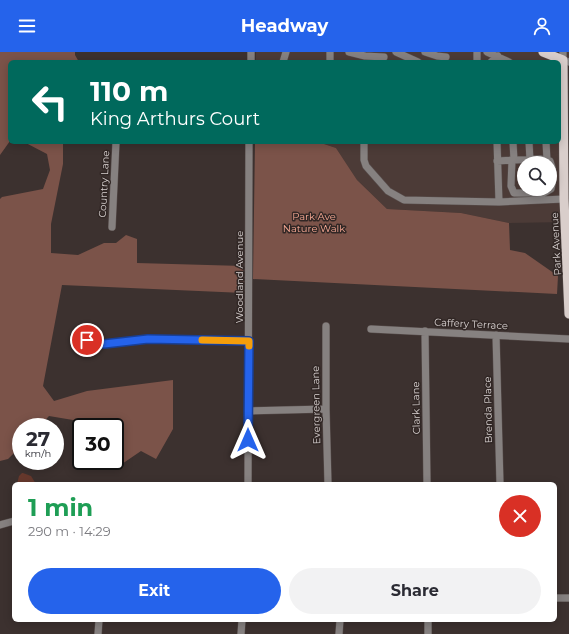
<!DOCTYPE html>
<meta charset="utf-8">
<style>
:root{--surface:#fff;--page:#f2f2f3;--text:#2b2b33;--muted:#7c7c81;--accent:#2563eb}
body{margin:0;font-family:Montserrat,sans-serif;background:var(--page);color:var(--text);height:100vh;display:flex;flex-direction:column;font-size:15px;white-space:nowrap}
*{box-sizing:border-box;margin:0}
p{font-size:13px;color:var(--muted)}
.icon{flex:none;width:22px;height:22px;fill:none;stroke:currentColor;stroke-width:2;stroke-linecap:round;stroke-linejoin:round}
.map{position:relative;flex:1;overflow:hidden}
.panel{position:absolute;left:12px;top:430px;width:545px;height:140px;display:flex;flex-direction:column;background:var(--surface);border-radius:6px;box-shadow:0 2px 10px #0003}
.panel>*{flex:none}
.top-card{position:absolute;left:8px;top:8px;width:553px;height:84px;border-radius:6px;box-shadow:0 2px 10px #0003;background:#00695c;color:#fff;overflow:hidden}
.controls{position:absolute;left:517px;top:104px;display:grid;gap:8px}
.controls a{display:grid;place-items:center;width:40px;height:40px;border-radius:50%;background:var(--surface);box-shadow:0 2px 10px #0003;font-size:20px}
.speed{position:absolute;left:12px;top:366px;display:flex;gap:8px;font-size:20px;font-weight:700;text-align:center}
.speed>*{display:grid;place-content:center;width:52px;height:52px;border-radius:50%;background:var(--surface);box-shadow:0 2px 10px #0003;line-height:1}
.speed small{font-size:10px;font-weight:400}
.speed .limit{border:2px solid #111;border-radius:6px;background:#fff;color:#111}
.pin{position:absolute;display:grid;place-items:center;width:34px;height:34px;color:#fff;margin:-17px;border:2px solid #fff;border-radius:50%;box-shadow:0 1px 4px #0007}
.me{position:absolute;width:44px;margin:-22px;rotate:0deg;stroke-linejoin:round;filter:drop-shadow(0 0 3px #0008)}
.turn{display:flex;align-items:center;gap:14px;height:84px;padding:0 16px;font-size:18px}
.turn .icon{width:52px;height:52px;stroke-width:2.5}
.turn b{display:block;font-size:28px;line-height:34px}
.round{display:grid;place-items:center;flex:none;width:42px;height:42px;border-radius:21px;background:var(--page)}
.headline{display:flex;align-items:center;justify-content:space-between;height:68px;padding:0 16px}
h1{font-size:24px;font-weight:700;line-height:30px;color:#1e9e55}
.action{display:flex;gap:8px;margin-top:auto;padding:8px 16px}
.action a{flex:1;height:46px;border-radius:24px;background:var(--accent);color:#fff;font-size:16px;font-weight:700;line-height:46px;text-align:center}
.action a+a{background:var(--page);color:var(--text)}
header{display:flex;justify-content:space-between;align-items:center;height:52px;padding:0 16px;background:var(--accent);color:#fff;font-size:18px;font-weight:700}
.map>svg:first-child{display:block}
</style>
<header><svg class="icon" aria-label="menu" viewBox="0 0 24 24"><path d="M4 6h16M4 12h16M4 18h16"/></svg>Headway<svg class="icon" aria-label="person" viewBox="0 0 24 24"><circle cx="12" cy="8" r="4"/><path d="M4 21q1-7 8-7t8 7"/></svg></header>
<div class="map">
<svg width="569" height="582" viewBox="0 0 569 582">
<rect width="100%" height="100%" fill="#3c312f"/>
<path fill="#4c3b37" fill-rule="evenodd" d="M 256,0 L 543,0 L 563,8 L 563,0 L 569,0 L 569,10 L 564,8 L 566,170 L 509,171 L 461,161 L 387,157 L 357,128 L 336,96 L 318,90 L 559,90 L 559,10 L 256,10 ZM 524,111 L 550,111 L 550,137 L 524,137 Z"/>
<path fill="#7b5349" d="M 0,0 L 75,0 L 75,3 L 79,10 L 10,10 L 10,89 L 0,103 Z
M 24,90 L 63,90 L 63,112 L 51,172 L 51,201 L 78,203 L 104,191 L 116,191 L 126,183 L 137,187 L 137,211 L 243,214 L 244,241 L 62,233 L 43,334 L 54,349 L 87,339 L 173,328 L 173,377 L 156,407 L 141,399 L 119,414 L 121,376 L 49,364 L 39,375 L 21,375 L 21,394 L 8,407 L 0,409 L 0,147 L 2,145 L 43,137 L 50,118 L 47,102 Z
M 255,90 L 318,90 L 336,96 L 357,128 L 387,157 L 461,161 L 509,171 L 510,198 L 525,201 L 558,224 L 557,242 L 253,227 Z"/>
<path fill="#67392d" d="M 22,421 L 23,421 L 31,424 L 36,432 L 17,432 L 19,424 Z"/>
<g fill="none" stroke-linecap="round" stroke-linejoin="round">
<defs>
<path id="minor" d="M 349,0 L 365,4 L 384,5
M 396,0 L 418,10
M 425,0 L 437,4 L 446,5
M 477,0 L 477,10
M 487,0 L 509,10
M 563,0 L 563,8 L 569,10
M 251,10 L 251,0
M 283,10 L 286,0
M 330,10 L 330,0
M 491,10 L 498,4
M 364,90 L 364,108 L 366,114 L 388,139 L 404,148 L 499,150
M 497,90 L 499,150 L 564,147
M 513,90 L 514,108
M 529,90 L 530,108
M 546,90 L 547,108
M 497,109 L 512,108 L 514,108 L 540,107 L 550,109 C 554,119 554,126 551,137 L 544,141 L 514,141 L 511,134 L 512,108
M 112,175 L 116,90
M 326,274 L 326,357 L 328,432
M 371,277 L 569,287
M 425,279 L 427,432
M 496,283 L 500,432
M 87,288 L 104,292 L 147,287 L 249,289
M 249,359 L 326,357
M 248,432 L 249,90
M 0,473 L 14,469
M 555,546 L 569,546
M 98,582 L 99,568
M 241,582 L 242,568
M 339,582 L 340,568
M 428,582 L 428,568"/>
<path id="major" d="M 543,0 L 563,8 L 564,147 L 569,262"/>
</defs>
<use href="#minor" stroke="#584e4c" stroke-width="8"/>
<use href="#major" stroke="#584e4c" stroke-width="10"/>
<use href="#minor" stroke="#868180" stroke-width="7"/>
<use href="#major" stroke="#d9cecb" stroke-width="9"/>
</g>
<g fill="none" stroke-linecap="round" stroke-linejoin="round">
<defs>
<path id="route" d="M 87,288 L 104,292 L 148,287 L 249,289 L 248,388"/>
</defs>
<use href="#route" stroke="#184099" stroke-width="10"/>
<use href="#route" stroke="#2563eb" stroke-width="7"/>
<path stroke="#f59e0b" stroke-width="7" d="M 202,288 L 249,289 L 249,294"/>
</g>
<g text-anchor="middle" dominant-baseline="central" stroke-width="3" stroke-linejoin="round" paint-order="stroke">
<g font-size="10" fill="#d9d2d1" stroke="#312725">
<text transform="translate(104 132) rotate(-87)">Country Lane</text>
<text transform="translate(556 192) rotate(-93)">Park Avenue</text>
<text transform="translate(239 225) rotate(-90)">Woodland Avenue</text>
<text transform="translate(471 272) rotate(3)">Caffery Terrace</text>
<text transform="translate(316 353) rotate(-91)">Evergreen Lane</text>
<text transform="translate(416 356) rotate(-91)">Clark Lane</text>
<text transform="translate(488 358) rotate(-91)">Brenda Place</text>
</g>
<g font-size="10" fill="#f9aa95" stroke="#312725">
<text x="314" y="164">Park Ave<tspan x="314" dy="12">Nature Walk</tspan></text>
</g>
</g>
</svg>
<div class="controls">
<a><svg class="icon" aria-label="search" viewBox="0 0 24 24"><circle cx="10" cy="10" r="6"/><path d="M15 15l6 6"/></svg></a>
</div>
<div class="speed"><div>27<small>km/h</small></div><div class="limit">30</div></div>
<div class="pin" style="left:87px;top:288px;background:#d93025"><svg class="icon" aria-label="arrive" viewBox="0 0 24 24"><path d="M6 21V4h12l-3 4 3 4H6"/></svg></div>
<svg class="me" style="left:248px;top:388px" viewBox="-20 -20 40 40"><path d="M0-17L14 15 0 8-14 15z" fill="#2563eb" stroke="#fff" stroke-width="4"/></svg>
<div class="top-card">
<div class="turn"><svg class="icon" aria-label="left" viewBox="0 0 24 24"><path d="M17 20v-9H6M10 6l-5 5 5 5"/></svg><div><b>110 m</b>King Arthurs Court</div></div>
</div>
<section class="panel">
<div class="headline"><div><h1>1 min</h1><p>290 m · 14:29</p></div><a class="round" style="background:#d93025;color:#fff"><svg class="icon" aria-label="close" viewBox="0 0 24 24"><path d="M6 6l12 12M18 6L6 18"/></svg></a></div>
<div class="action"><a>Exit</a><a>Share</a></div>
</section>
</div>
